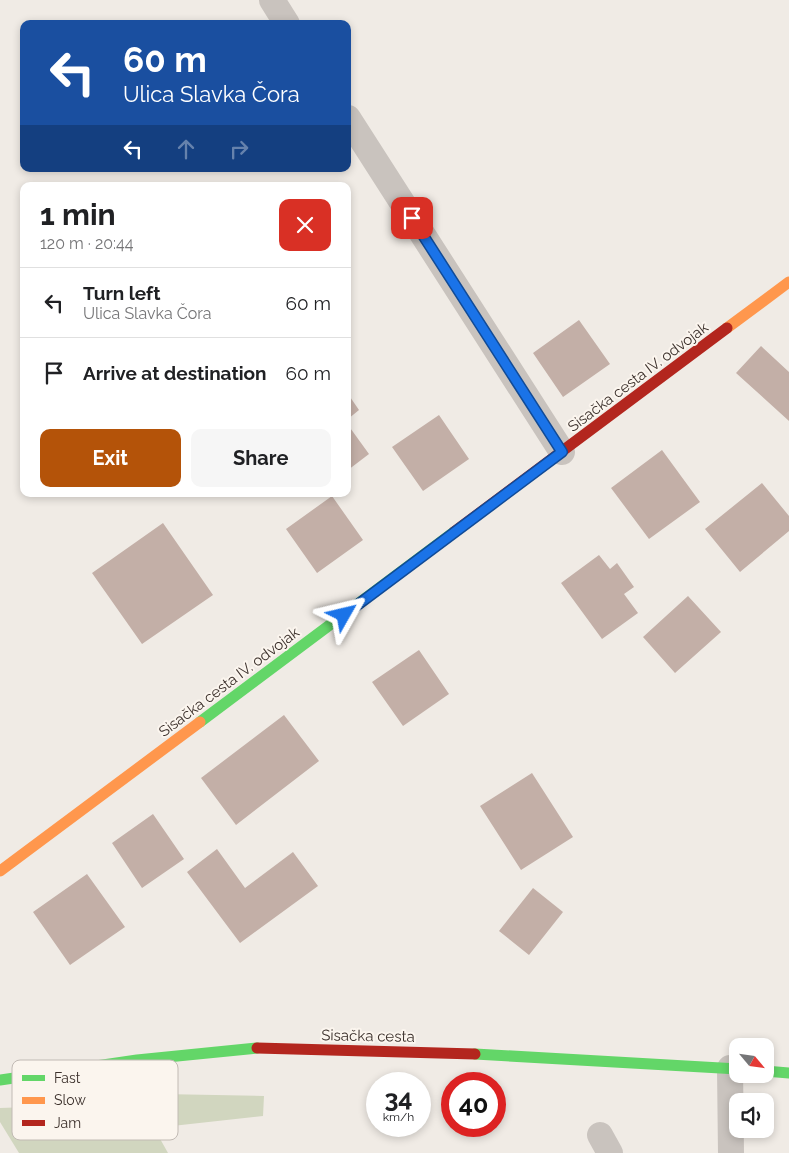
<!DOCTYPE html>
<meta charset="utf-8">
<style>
:root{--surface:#fff;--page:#f6f6f6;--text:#202124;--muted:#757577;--line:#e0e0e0;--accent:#b45309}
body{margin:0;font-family:Raleway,sans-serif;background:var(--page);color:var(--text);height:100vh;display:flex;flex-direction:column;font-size:19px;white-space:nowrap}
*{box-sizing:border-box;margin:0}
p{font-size:16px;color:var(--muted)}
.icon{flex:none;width:28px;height:28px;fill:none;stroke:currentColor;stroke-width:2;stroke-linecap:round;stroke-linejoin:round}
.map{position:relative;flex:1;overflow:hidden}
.sheet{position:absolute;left:20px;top:182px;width:331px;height:315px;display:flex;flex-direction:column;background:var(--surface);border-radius:10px;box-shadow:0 2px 8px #0003}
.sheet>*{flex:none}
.hud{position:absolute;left:20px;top:20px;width:331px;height:152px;border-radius:10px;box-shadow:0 2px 8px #0003;background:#1a4fa0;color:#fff;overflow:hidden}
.needle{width:32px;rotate:119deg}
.buttons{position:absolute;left:729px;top:1038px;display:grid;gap:10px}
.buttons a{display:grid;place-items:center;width:45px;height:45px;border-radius:10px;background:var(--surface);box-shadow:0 2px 8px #0003;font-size:25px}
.speed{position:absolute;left:366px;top:1072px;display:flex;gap:10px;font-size:25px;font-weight:700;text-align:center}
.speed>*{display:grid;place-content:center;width:65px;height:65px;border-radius:50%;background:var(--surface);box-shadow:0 2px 8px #0003;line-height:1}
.speed small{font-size:12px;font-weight:400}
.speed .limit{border:8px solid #d22;background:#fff;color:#111}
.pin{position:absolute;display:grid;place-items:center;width:42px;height:42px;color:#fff;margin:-21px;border-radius:10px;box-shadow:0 2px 8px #0006}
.me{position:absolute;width:55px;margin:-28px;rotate:53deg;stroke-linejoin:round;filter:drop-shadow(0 0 4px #0008)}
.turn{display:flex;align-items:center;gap:18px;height:105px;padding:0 20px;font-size:22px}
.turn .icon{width:65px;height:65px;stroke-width:2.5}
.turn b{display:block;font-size:35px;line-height:42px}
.lanes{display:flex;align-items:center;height:48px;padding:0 20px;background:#0003;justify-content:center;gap:25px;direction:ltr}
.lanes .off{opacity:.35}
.round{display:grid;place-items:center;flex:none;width:52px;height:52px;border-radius:10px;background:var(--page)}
.headline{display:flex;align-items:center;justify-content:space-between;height:85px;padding:0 20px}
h1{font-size:30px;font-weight:700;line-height:38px}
.primary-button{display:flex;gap:10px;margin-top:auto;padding:10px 20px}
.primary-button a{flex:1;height:58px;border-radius:10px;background:var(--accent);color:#fff;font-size:20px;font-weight:700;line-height:58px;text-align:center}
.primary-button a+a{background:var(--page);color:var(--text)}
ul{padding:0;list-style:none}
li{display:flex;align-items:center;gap:15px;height:70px;padding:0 20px;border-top:1px solid var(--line)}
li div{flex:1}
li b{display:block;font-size:19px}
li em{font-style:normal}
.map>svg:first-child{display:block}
</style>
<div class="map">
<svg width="789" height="1153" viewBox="0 0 789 1153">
<rect width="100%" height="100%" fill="#f0ebe5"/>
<path fill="#d1d6bf" d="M 161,1094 L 264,1096 L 263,1116 L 154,1128 L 168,1153 L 19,1153 L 0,1122 L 0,1108 L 86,1105 Z"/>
<path fill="#c3afa7" d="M 579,320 L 610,364 L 563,397 L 533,353 Z
M 761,346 L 789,372 L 789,421 L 736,373 Z
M 348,394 L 359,410 L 348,419 Z
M 439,415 L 469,459 L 423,491 L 392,447 Z
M 348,425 L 369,454 L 348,470 Z
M 662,450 L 700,502 L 649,539 L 611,488 Z
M 762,483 L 789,516 L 789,531 L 740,572 L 705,529 Z
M 332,496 L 363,540 L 317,573 L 286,529 Z
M 163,523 L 213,595 L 142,644 L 92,573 Z
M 599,555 L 610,569 L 617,563 L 634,587 L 624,594 L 638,613 L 602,639 L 561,583 Z
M 688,596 L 721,632 L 675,673 L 643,637 Z
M 419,650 L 449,694 L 403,726 L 372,682 Z
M 284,715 L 319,761 L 236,825 L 201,778 Z
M 532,773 L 573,837 L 521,870 L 480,806 Z
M 153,814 L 184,859 L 142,888 L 112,843 Z
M 217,849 L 245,888 L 293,852 L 318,886 L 240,943 L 187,872 Z
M 87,874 L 125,927 L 70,965 L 33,912 Z
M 533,888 L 563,912 L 529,955 L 499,931 Z"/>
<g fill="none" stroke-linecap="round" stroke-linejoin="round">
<path stroke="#c9c3be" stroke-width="26" d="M 272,0 L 287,24
M 348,118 L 562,452
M 730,1068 L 731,1153
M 600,1135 L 610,1153"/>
<path stroke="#63d668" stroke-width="11" d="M 200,722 L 454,532
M 475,1054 L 738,1069
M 765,1071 L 789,1073
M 0,1080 L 137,1060 L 257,1048"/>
<path stroke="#ff974d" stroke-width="11" d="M 727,328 L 789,282
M 0,871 L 200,722"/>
<path stroke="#b3261e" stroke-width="11" d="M 454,532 L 727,328
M 257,1048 L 475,1054"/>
</g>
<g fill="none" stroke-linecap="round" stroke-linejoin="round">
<defs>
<path id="route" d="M 344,615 L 562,452 L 412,218"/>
</defs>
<use href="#route" stroke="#114b97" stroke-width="12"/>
<use href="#route" stroke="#1a73e8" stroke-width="9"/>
</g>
<g text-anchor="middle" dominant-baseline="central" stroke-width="4" stroke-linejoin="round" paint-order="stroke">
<g font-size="15" fill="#3b302b" stroke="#fbf5ee">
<text transform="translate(638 377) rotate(-37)">Sisačka cesta IV. odvojak</text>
<text transform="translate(229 682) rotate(-37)">Sisačka cesta IV. odvojak</text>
<text transform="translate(368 1036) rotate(1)">Sisačka cesta</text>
</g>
</g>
<rect x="12" y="1060" width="166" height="80" rx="8" fill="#fbf5ee" stroke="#c1bab4" stroke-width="1"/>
<rect x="22" y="1075" width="23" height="6" fill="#63d668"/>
<rect x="22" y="1097" width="23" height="7" fill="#ff974d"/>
<rect x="22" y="1120" width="23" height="6" fill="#b3261e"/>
<g font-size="14" fill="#3b302b">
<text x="54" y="1083">Fast</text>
<text x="54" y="1105">Slow</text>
<text x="54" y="1128">Jam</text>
</g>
</svg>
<div class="buttons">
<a><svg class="needle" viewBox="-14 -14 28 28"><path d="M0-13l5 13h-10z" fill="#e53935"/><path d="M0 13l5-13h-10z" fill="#757577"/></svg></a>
<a><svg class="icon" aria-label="sound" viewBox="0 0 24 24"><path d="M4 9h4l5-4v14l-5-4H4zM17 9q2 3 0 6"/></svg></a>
</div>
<div class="speed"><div>34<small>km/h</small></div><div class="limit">40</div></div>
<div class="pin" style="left:412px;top:218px;background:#d93025"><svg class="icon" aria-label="arrive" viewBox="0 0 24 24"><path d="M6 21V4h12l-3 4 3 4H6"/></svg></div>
<svg class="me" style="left:344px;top:615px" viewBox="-20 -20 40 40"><path d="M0-17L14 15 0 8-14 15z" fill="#1a73e8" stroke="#fff" stroke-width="4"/></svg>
<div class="hud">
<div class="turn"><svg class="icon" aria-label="left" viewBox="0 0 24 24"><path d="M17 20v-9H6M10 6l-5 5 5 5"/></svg><div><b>60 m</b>Ulica Slavka Čora</div></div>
<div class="lanes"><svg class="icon" aria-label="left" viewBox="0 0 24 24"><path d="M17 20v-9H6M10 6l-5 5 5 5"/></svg><svg class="icon off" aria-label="ahead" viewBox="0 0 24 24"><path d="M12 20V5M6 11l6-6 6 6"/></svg><svg class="icon off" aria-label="right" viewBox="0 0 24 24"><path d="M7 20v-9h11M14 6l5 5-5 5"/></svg></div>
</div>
<section class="sheet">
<div class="headline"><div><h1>1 min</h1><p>120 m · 20:44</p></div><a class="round" style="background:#d93025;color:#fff"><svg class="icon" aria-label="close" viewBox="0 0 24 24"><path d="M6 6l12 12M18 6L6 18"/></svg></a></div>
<ul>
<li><svg class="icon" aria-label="left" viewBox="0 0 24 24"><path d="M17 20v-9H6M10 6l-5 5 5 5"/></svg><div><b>Turn left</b><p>Ulica Slavka Čora</p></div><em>60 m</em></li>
<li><svg class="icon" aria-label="arrive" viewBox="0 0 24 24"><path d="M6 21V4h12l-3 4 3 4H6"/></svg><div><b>Arrive at destination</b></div><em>60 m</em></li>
</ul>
<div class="primary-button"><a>Exit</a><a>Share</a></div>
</section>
</div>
